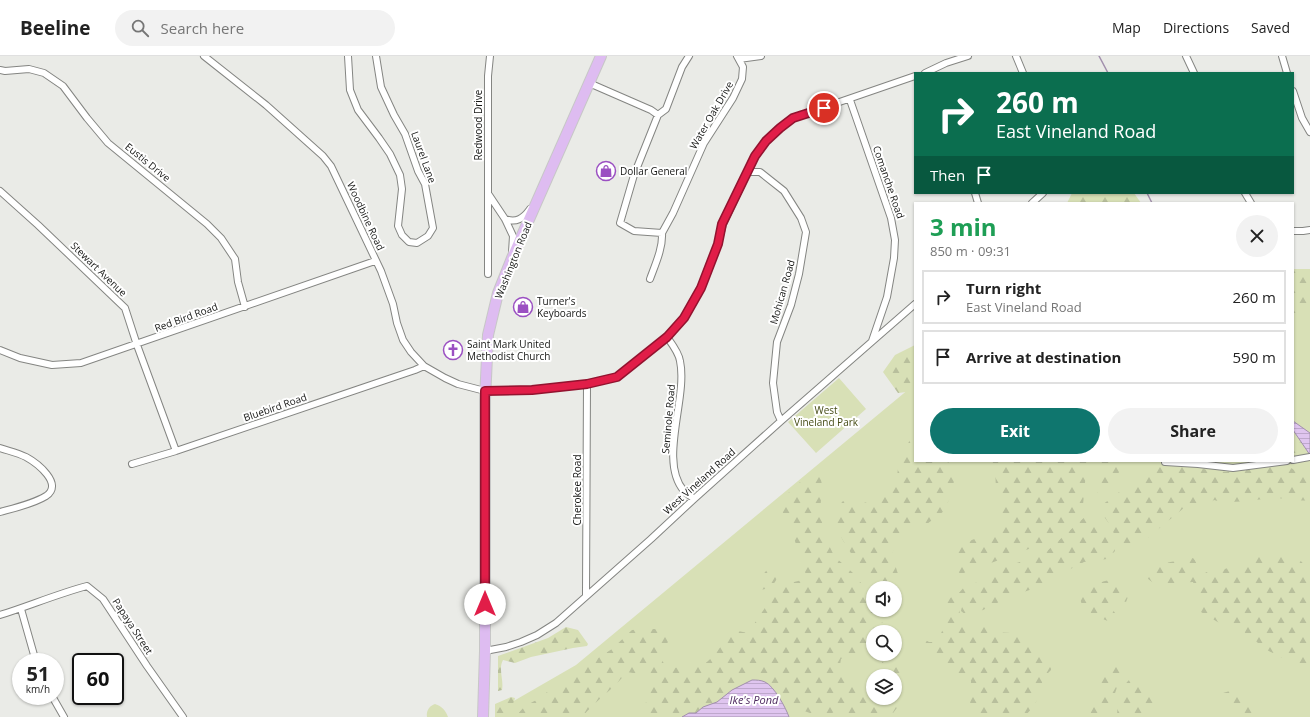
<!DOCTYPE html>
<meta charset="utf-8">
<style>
:root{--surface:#fff;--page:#f2f2f2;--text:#222;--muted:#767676;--line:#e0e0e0;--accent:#0f766e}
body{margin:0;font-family:"Open Sans",sans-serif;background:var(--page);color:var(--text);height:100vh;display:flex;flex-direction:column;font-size:15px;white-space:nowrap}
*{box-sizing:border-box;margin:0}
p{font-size:13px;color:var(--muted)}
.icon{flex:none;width:22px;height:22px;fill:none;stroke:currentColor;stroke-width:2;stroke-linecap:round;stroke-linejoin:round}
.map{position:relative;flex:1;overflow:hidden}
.panel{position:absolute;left:914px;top:146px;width:380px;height:260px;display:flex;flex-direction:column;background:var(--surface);border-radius:0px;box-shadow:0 1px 3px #0004}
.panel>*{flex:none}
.hud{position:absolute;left:914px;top:16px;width:380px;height:122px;border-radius:0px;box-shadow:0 1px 3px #0004;background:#0b6e4f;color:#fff;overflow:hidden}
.controls{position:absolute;left:866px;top:525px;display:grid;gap:8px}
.controls a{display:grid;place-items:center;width:36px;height:36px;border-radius:50%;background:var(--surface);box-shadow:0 1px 3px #0004;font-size:20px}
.speed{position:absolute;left:12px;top:597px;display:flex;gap:8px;font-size:20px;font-weight:700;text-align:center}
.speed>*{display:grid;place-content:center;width:52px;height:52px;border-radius:50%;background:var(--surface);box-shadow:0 1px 3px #0004;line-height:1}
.speed small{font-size:10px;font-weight:400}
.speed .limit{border:2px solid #111;border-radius:6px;background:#fff;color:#111}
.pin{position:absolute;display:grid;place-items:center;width:34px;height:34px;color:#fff;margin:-17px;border:2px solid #fff;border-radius:50%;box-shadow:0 1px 4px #0007}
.me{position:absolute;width:44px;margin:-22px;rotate:0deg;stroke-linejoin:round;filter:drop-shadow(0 0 3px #0008)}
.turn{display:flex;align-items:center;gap:14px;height:84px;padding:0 16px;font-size:18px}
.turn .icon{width:52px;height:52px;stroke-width:2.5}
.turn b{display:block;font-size:28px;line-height:34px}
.then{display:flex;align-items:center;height:38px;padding:0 16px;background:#0003;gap:8px;font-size:15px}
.round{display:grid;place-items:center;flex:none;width:42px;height:42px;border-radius:21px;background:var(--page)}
.summary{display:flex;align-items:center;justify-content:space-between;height:68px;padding:0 16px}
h1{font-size:24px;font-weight:700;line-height:30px;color:#1e9e55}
.button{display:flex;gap:8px;margin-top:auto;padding:8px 16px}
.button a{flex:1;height:46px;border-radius:24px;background:var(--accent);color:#fff;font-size:16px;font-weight:700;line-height:46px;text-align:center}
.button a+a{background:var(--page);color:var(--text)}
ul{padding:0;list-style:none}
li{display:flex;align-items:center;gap:12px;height:54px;margin:0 8px 6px;padding:0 8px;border:2px solid var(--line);border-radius:0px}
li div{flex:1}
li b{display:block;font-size:15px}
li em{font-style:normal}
header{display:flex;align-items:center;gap:24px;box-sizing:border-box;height:56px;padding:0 20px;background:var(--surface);border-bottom:1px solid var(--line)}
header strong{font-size:19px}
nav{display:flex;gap:22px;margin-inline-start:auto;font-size:14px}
.search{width:280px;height:36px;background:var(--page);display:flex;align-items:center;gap:10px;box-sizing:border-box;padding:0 14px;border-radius:22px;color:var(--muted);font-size:15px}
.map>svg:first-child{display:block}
</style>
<header>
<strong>Beeline</strong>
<div class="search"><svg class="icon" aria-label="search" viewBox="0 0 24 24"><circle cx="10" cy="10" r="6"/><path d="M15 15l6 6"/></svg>Search here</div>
<nav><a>Map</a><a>Directions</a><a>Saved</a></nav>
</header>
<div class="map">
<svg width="1310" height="661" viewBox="0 0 1310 661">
<defs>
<pattern id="forest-firs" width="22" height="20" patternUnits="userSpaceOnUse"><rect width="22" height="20" fill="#d8e0b6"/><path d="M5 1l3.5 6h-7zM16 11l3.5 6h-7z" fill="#b8bf9c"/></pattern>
<pattern id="water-rules" width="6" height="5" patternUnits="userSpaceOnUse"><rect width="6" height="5" fill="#dfc5ef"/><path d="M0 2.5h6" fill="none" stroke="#bea8cc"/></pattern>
</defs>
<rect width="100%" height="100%" fill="#eaebe7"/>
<path fill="#d8e0b6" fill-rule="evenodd" d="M 1310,244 L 1310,661 L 500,661 L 500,653 L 576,609 L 915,328 L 915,405 L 1293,405 L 1293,255 ZM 873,532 L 895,532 L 895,554 L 873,554 ZM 873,576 L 895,576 L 895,598 L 873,598 ZM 873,620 L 895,620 L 895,642 L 873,642 Z
M 839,322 L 866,353 L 816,397 L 788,366 Z
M 435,648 C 442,650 446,655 448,661 L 427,661 C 426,655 429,650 435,648 Z"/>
<path fill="url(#forest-firs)" d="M 1072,137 L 1134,137 L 1141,147 L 1067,147 Z
M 1293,213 L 1310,213 L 1310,253 L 1301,260 L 1293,263 Z
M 915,289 L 915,335 L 898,337 L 883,316 L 895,299 Z
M 915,374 L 915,405 L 948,405 L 954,425 L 951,439 L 944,455 L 927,468 L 914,471 L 899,484 L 892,497 L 897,515 L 902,529 L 900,535 L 895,537 L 895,532 L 879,532 C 865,515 830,478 836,455 C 836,451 841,448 843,445 L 860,448 L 875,444 L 897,420 L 899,405 Z
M 1293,381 L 1303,388 L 1305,397 L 1293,399 Z
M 992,405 L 1087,405 L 1083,449 L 1067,466 L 1042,488 L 961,518 L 957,515 C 949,487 976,482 997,476 L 1002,457 L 996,434 L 995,410 Z
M 1099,405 L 1120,405 L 1119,416 L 1112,431 L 1101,439 L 1097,438 Z
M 1171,409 L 1226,416 L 1270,411 L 1291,412 L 1307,421 L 1310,421 L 1310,444 C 1299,446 1287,442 1276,442 C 1257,443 1231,449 1214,444 L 1204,451 L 1185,451 L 1144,485 C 1133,486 1130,493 1121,493 L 1110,469 L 1098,452 L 1154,410 Z
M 817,416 L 821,421 L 822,431 L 820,456 L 825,480 L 834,500 L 853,517 L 873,542 L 873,554 L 879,554 L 884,573 L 882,576 L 873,576 L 873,587 C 868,593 862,601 854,601 C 849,601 846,600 841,603 L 840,609 C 848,620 854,630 869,633 L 873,628 L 873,642 L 895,642 L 895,620 L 880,620 L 882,606 L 894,612 L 900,609 L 903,611 L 902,624 L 906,633 L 906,640 L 890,661 L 843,661 C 841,659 840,656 836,656 C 833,656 830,658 827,659 C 818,660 805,656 797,652 C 776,642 776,623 750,618 L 745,626 L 727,637 L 717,646 L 702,651 L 696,657 L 689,657 L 682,661 L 642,661 L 650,631 L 650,620 L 627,616 C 614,633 596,644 582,661 L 515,661 L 525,650 L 542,641 L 552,631 L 576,618 L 598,602 L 612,593 L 632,574 L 643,573 L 658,573 L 667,581 L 668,586 L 664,591 L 660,599 L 664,608 L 668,612 C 680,611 693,612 704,608 C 712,604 727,582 733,574 L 748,577 L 777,534 L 786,528 L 802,524 L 806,519 L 792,476 L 783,458 L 781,446 C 788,436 806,419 817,416 Z
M 1093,458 C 1103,469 1111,480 1115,495 L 1107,503 L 1084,506 L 1055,521 L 1038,531 L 1007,542 L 983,554 L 966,559 L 961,555 L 962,550 L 958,538 L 966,529 L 973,528 L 995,518 L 1001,512 L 1035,501 L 1046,496 L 1087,459 Z
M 1267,497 C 1278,497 1289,497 1298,503 C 1303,506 1305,511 1310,515 L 1310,619 L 1299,611 L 1267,594 L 1244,576 L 1221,568 L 1201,556 C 1197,549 1196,535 1193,526 L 1157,528 L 1152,526 L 1147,522 C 1151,506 1175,506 1188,503 L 1193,502 C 1201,510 1193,514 1188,520 L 1190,521 L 1203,518 L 1207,516 L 1217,516 Z
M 770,511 L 776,511 C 780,518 777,526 770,531 C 768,533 763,533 761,534 L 758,532 C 760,523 763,517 770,511 Z
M 1117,523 L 1120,525 L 1128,541 L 1126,546 C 1120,544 1114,538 1109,546 C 1111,554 1118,558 1119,566 L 1116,567 C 1110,566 1104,564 1099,561 C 1060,543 1091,525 1117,523 Z
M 951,541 L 956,541 L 960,549 C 959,556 959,571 970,570 C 975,569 979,567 983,567 L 986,572 L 990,576 L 1012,577 L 1044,593 C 1047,598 1052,608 1051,614 L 1044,621 L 1035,649 L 1024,661 L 965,661 L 970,651 L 971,625 C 950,618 935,601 920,586 L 922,582 L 929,586 L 937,586 L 943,573 L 945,563 L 945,550 L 947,545 Z
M 566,571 L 578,574 L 588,588 L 587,590 L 573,592 L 531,601 L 515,607 L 503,604 C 498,613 504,624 502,634 L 498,635 L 498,600 L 548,582 Z
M 1109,607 C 1114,610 1120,611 1122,617 L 1114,640 L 1111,656 L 1106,661 L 1088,661 C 1096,649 1103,629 1098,615 C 1100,609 1103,608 1109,607 Z
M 1134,620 L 1151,634 L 1159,647 L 1148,661 L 1117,661 C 1118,645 1119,630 1134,620 Z
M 1233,634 L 1239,637 L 1248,645 L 1261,652 L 1269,660 L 1283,661 L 1289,659 L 1294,661 L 1241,661 C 1239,658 1237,654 1235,653 C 1228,647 1223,653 1220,641 L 1223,637 Z
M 511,641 L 515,642 C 514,649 507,655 503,661 L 495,661 L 495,648 Z"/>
<path fill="url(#water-rules)" stroke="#a290ad" d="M 1293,365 L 1310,377 L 1310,399 L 1293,374 Z
M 752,624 C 756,624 761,624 765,626 C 774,630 786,652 789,661 L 682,661 L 689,657 L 696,657 L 703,651 L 717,646 L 732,634 Z"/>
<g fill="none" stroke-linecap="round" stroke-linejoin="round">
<path stroke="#a290ad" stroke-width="1.5" d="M 1099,0 L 1108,17
M 1147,137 L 1152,147"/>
<defs>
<path id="street" d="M 204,0 L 266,49 L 323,100 L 331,110 L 381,215 L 393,248 L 397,267 L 403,284 L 411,296 L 424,310 L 445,322 L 458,328 L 485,335 L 532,334 L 587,328 L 617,321 L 667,281 L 684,262 L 701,232 L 718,188 L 723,168 L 755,100 L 766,85 L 780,72 L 793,62 L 915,20
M 348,0 L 350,34 L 358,54 L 379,82 L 390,98 L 400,119 L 402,133 L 398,170 L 402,179 L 409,186 L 417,187 L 428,180 L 433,172 L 425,128 L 418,115 L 405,78 L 394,59 L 381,31 L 376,0
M 1016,0 L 1023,17
M 1186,0 L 1194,17
M 1282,0 L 1287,17
M 739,3 L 761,0
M 0,14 L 5,15 L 29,13 L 44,17 L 63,30 L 87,62 L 108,87 L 207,168 L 221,182 L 235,203 L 238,226 L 245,251
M 925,17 L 946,7 L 968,0
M 589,27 L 651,54 L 658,59 L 666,53 L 682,11 L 689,0
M 1293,35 L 1302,62 L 1310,76
M 850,44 L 891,162 L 895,184 L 894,202 L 887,241 L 872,285
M 658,59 L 634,119 L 620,167 L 634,175 L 662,177 L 673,157 L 704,87 L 733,42 L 742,23 L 743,11 L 737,0
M 748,116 L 760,116 L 784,135 L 801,162 L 806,176 L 799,218 L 791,249 L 777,286 L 773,327 L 777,356 L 781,365
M 0,135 L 38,169 L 125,252 L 137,289 L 176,395
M 975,137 L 978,147
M 1245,137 L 1251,147
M 489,139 L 505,163 L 513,180 L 512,196
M 1032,147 L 1043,137
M 505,163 C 516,167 523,163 530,153
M 1293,175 L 1303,175 L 1310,174
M 488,218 L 488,20 L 490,0
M 650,223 C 655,209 663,192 662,177
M 667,281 C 672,288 679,297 680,305 C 688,342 658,405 684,435 C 687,438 691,440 694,443
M 0,294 L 20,302 L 52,309 L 81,307 L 375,205
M 0,392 C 9,395 18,397 26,401 C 37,407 64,428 46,440 C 33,448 15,452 0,456
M 1293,404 L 1310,401
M 1165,406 L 1198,408 L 1233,412 L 1287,405
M 132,408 L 176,395 L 415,314 L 424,310
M 586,539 L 587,328
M 21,553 L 36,606
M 0,559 C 29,550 57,538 87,530 L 103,543 L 147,610 L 183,661
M 485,595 L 506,591 L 521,586 L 537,579 L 556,567 L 651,483 L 694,443 L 781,365 L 915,248
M 52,640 L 64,661"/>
<path id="primary" d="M 483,661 L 485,595 L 485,344 L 488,279 L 498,237 L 512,202 L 601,0"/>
</defs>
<use href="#street" stroke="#848582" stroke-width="8"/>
<use href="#primary" stroke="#c7c7c7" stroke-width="12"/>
<use href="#street" stroke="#fff" stroke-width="6"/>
<use href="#primary" stroke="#debcf1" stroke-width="10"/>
</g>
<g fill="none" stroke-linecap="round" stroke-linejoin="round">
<defs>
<path id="route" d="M 485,548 L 485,335 L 532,334 L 587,328 L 617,321 L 667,281 L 684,262 L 701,232 L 718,188 L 722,168 L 755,100 L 766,85 L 780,72 L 793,62 L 824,52"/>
</defs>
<use href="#route" stroke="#92132f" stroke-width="10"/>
<use href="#route" stroke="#e11d48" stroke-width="7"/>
</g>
<defs>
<symbol id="shop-ring" viewBox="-11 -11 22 22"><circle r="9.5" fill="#fff" stroke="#9b50c2" stroke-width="1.5"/><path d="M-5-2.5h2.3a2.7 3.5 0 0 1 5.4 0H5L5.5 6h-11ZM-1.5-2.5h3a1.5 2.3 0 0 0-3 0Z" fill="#9b50c2"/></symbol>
<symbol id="church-ring" viewBox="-11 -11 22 22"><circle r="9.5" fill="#fff" stroke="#9b50c2" stroke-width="1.5"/><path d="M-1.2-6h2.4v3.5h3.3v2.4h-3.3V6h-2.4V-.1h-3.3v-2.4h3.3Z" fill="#9b50c2"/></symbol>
</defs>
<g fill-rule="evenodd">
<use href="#shop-ring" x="595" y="104" width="22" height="22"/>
<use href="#shop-ring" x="512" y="240" width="22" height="22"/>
<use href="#church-ring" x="442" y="283" width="22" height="22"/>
</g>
<g text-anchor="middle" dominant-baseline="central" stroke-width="4" stroke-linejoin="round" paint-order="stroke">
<g font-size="10" fill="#151614" stroke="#fff">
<text transform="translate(711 59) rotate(-60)">Water Oak Drive</text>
<text transform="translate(478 69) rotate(-90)">Redwood Drive</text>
<text transform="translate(424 101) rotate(70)">Laurel Lane</text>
<text transform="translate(148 106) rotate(39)">Eustis Drive</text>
<text transform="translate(889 126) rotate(71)">Comanche Road</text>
<text transform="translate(366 160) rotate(65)">Woodbine Road</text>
<text transform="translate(513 204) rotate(-68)">Washington Road</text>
<text transform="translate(99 213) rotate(44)">Stewart Avenue</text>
<text transform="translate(782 236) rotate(-74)">Mohican Road</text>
<text transform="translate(186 261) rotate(-20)">Red Bird Road</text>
<text transform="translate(275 351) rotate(-19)">Bluebird Road</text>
<text transform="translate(668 363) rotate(-85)">Seminole Road</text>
<text transform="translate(699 425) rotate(-42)">West Vineland Road</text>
<text transform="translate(577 434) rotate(-90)">Cherokee Road</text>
<text transform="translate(133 570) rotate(57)">Papaya Street</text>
</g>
<g font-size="10" fill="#151614" stroke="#fff" text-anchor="start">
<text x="620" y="115">Dollar General</text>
<text x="537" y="245">Turner's<tspan x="537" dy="12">Keyboards</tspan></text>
<text x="467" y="288">Saint Mark United<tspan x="467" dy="12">Methodist Church</tspan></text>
</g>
<g font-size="10" fill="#454b15" stroke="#fff">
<text x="826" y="354">West<tspan x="826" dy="12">Vineland Park</tspan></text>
</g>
<g font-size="11" font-style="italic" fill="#4e2b60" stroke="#fff">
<text x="754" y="643">Ike's Pond</text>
</g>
</g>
</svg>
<div class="controls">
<a><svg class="icon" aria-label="sound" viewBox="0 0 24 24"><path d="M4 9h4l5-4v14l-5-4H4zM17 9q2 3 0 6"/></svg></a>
<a><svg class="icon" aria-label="search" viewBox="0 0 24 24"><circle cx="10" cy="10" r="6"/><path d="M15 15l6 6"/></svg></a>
<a><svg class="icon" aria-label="layers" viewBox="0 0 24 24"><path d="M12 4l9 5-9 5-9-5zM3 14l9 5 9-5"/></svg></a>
</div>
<div class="speed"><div>51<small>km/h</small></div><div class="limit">60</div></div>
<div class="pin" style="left:824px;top:52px;background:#d93025"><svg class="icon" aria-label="arrive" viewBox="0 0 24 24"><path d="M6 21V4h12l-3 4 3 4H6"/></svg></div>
<svg class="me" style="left:485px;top:548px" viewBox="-20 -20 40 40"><circle r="19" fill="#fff"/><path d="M0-13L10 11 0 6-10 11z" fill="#e11d48"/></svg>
<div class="hud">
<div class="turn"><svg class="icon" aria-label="right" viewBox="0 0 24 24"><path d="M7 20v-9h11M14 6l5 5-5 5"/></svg><div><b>260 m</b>East Vineland Road</div></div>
<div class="then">Then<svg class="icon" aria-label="arrive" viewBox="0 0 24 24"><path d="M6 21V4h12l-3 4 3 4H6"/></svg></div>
</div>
<section class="panel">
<div class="summary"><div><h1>3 min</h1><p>850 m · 09:31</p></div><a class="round"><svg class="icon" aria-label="close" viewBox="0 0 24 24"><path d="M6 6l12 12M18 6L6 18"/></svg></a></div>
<ul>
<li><svg class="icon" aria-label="right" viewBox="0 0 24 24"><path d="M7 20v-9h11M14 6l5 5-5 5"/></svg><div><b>Turn right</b><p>East Vineland Road</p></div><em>260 m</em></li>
<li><svg class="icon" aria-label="arrive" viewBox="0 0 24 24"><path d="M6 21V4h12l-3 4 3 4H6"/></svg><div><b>Arrive at destination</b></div><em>590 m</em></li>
</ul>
<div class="button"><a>Exit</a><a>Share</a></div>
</section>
</div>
